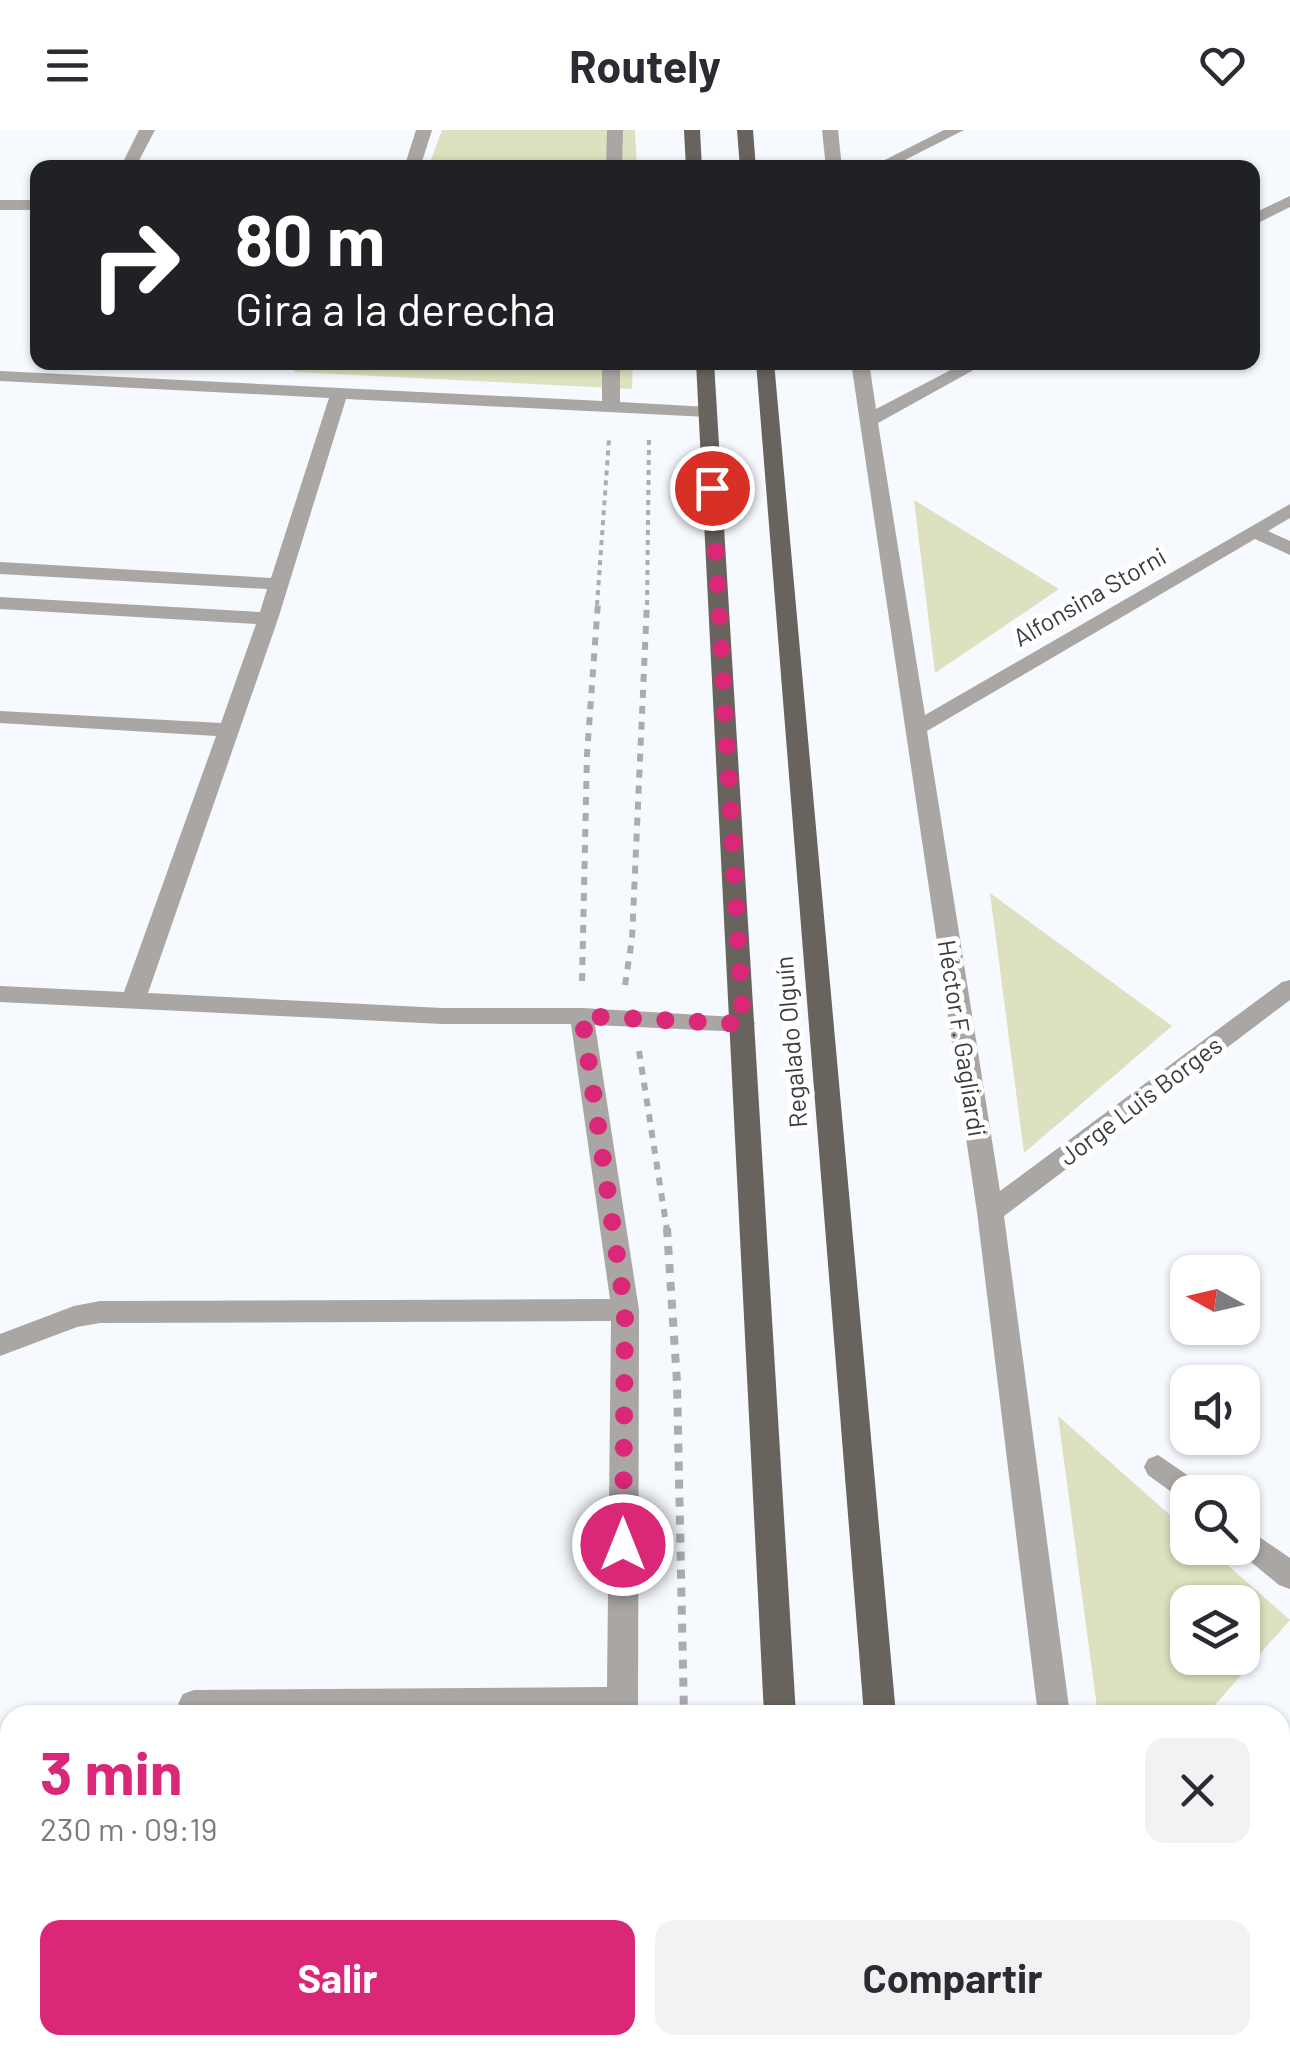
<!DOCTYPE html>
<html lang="es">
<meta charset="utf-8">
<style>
:root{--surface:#fff;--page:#f2f2f3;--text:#2b2b33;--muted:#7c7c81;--accent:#db2777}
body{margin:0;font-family:Barlow,sans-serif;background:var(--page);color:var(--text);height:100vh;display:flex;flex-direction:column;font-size:38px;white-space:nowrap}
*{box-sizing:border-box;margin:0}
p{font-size:32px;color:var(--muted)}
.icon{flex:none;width:55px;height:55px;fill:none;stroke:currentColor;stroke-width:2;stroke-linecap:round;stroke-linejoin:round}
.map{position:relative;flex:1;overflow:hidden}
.side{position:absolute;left:0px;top:1575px;width:1290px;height:350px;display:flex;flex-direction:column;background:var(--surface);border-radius:30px 30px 0 0;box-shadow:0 2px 8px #0004}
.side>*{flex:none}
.top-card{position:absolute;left:30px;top:30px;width:1230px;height:210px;border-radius:20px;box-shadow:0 2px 8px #0004;background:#202124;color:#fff;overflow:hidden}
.needle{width:65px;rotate:278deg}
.fabs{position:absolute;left:1170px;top:1125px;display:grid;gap:20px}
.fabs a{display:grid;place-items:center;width:90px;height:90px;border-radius:20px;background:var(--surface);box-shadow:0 2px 8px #0004;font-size:50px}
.pin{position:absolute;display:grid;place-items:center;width:85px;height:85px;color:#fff;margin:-42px;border:5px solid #fff;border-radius:50%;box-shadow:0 2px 10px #0007}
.me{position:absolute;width:110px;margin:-55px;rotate:0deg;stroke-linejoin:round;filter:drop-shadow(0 0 8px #0008)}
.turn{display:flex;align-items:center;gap:35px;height:210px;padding:0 40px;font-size:45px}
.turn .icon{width:130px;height:130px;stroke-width:2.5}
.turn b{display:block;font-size:70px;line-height:85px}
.round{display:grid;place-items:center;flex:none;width:105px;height:105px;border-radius:20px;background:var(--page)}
.overview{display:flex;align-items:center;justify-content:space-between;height:170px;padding:0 40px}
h1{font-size:60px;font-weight:700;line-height:75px;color:var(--accent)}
.button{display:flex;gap:20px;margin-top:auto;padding:20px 40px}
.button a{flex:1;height:115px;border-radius:20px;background:var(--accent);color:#fff;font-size:40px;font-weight:700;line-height:115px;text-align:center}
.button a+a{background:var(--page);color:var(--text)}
header{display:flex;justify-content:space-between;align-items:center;height:130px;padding:0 40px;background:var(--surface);font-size:45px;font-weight:700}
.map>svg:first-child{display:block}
</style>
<header><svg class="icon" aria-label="menu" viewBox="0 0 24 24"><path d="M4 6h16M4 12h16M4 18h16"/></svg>Routely<svg class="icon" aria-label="heart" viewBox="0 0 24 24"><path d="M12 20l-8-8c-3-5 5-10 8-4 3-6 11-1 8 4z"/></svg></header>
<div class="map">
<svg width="1290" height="1925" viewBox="0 0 1290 1925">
<rect width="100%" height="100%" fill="#f6f9fe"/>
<path fill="#dde1c0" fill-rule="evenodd" d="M 442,0 L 635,0 L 637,37 L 428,38 Z
M 297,232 L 633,233 L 632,259 L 294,242 Z
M 914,370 L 1059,459 L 935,543 Z
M 990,763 L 1172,896 L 1024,1023 Z
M 1058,1286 L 1187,1400 L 1188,1418 L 1208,1418 L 1290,1490 L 1206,1585 L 1098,1585 ZM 1242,1472 L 1242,1528 L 1188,1528 L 1188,1472 Z"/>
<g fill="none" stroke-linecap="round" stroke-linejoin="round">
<path stroke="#aaacb1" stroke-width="4" stroke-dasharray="5 5" stroke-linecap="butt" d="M 597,475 L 609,309
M 647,475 L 649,309"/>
<path stroke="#aaacb1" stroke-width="6" stroke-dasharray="8 8" stroke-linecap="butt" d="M 582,851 L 587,624 L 598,472
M 625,855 L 632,809 L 647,472
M 639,921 L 667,1100"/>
<path stroke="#aaacb1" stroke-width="8" stroke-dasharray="9 9" stroke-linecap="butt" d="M 667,1098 L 677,1252 L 684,1585
M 693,1915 L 693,1925"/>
<path fill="#a9a6a3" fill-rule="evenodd" d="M 139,0 L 155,0 L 135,38 L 120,38 Z
M 416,0 L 432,0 L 420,38 L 404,38 Z
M 607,0 L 623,0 L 622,38 L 606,38 Z
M 822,0 L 838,0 L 842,38 L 826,38 Z
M 944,0 L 964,0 L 889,38 L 869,38 Z
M 1290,66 L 1290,77 L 1252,96 L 1252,84 Z
M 0,70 L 38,70 L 38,80 L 0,80 Z
M 602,232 L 620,232 L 620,272 L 708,277 L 717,282 L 708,287 L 346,269 L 278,489 L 148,863 L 442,878 L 582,878 L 752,888 L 755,894 L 743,902 L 595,895 L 639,1180 L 638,1585 L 186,1585 L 178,1574 L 183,1564 L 194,1560 L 607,1557 L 611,1191 L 100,1193 L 77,1197 L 0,1226 L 0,1204 L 74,1176 L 100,1171 L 610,1169 L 571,894 L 442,894 L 0,872 L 0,856 L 124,862 L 216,606 L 0,593 L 0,581 L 221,593 L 256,494 L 0,479 L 0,467 L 260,482 L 267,459 L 0,444 L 0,432 L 271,448 L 329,268 L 0,251 L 0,241 L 602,271 Z
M 851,232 L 869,232 L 876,279 L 966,232 L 988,232 L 878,293 L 925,585 L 1290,374 L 1290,388 L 1268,401 L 1290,411 L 1290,425 L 1255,409 L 927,601 L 1000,1061 L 1282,852 L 1290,850 L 1290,870 L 1004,1086 L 1070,1585 L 1038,1585 L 977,1082 Z
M 1158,1325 L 1199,1353 L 1203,1362 L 1188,1362 L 1188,1374 L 1148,1345 L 1144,1337 L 1148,1329 Z
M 1242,1395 L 1290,1428 L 1290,1459 L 1279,1455 L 1234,1418 L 1242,1418 Z
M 1290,1611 L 1290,1647 L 1280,1651 L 1280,1615 Z
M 612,1915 L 646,1915 L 646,1925 L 612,1925 Z
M 1082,1915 L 1116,1915 L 1118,1925 L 1084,1925 Z"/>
<path fill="#68635d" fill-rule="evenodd" d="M 684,0 L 700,0 L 702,38 L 686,38 Z
M 737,0 L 753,0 L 756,38 L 740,38 Z
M 696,232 L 714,232 L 796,1585 L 764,1585 Z
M 756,232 L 774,232 L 896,1585 L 864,1585 Z
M 779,1915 L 813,1915 L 814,1925 L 780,1925 Z
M 891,1915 L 925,1915 L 926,1925 L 892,1925 Z"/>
</g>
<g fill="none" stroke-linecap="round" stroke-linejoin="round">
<path stroke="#db2777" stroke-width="18" stroke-dasharray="0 32.4" d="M 623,1415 L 625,1180 L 582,886 L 743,894 L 712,358"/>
</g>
<g text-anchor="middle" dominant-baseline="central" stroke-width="10" stroke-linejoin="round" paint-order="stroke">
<g font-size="25" fill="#3a3c40" stroke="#fff">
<text transform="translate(1089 466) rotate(-30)">Alfonsina Storni</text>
<text transform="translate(963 908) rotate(81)">Héctor F. Gagliardi</text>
<text transform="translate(790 912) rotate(-95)">Regalado Olguín</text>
<text transform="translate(1140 970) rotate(-37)">Jorge Luis Borges</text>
</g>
</g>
</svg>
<div class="fabs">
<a><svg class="needle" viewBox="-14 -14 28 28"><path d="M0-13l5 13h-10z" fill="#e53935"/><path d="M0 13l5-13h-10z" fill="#7c7c81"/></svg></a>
<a><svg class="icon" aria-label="sound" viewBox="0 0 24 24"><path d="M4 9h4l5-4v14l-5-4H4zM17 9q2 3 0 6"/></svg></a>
<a><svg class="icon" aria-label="search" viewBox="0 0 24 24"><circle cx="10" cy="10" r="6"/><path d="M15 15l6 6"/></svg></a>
<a><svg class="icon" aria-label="layers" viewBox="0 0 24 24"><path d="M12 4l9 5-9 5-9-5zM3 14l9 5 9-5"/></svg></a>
</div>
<div class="pin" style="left:712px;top:358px;background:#d93025"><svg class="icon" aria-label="arrive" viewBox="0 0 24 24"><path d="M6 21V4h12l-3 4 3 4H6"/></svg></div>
<svg class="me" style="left:623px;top:1415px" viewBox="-20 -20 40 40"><circle r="17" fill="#db2777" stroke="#fff" stroke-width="3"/><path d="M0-11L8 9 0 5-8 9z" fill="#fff"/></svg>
<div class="top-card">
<div class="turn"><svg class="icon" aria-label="right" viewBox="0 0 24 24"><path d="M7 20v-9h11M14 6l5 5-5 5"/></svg><div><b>80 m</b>Gira a la derecha</div></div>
</div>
<section class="side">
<div class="overview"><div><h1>3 min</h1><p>230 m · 09:19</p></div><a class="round"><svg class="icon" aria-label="close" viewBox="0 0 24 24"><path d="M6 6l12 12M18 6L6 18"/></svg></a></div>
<div class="button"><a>Salir</a><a>Compartir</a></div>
</section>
</div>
